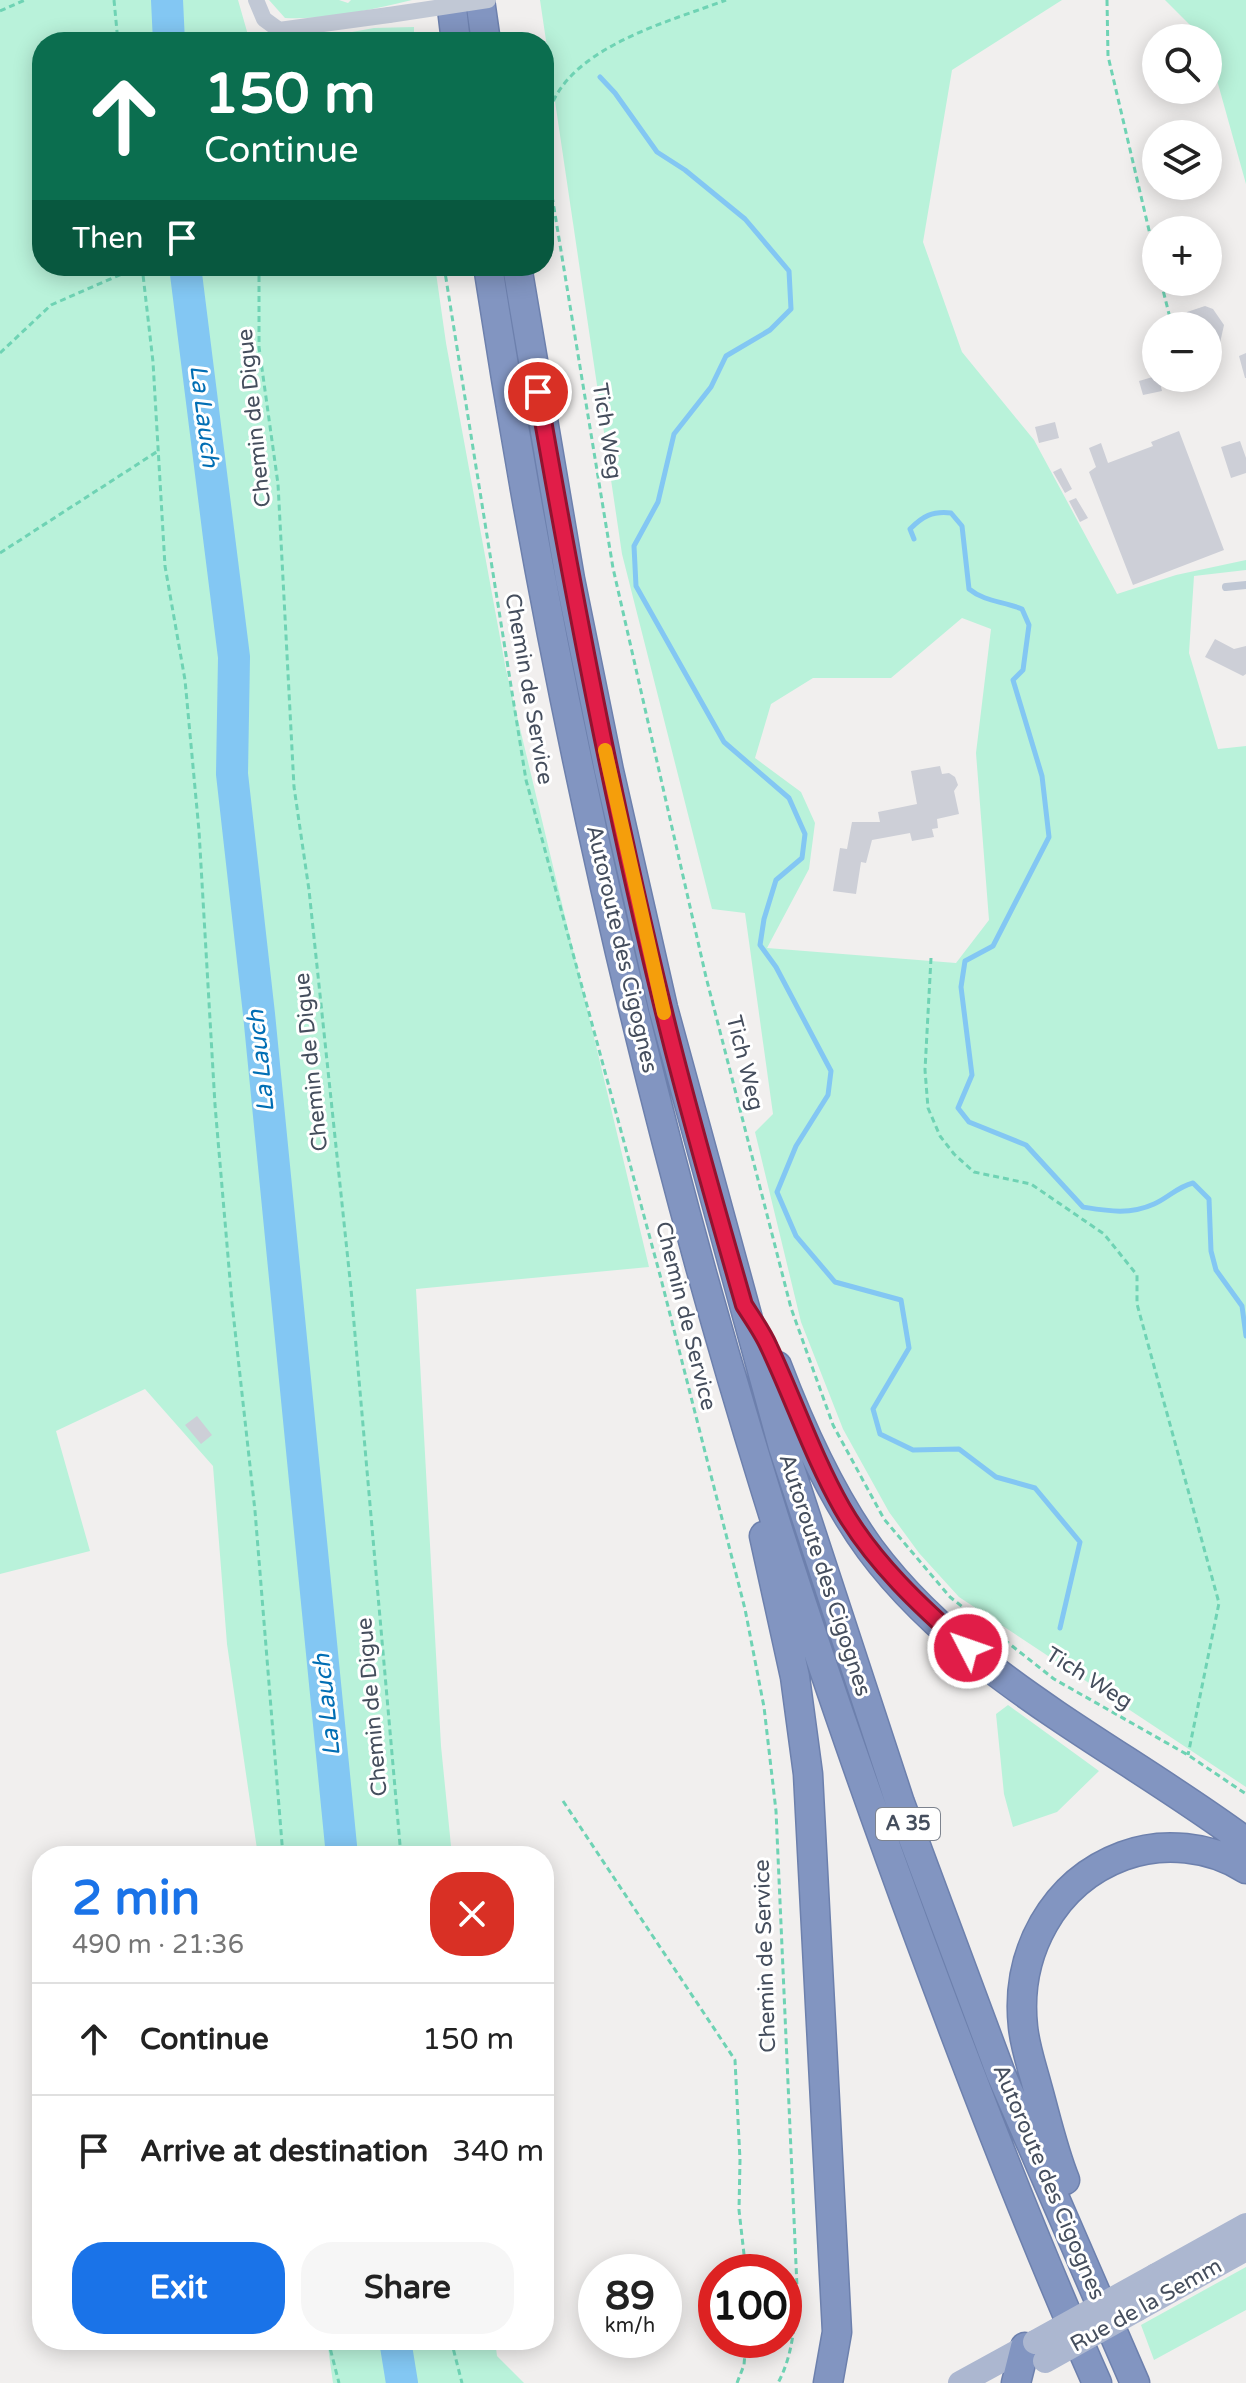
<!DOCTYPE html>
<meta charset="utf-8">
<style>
:root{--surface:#fff;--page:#f6f6f6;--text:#222;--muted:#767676;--line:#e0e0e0;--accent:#1a73e8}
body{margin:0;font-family:"Varela Round",sans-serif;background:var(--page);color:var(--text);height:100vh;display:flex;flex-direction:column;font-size:30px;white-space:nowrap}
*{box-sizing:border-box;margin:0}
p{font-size:26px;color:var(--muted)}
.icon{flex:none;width:44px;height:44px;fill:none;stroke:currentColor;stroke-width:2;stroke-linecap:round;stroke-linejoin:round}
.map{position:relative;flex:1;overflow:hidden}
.details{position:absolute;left:32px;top:1846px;width:522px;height:504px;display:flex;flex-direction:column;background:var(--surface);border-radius:32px;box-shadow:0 4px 20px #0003}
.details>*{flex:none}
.banner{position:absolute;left:32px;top:32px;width:522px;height:244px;border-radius:32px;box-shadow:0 4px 20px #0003;background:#0b6e4f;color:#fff;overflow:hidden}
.controls{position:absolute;left:1142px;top:24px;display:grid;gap:16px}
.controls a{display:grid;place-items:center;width:80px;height:80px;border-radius:50%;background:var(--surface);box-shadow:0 4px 20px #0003;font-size:40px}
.speed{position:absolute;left:578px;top:2254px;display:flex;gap:16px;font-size:40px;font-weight:700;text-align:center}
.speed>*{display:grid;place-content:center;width:104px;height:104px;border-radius:50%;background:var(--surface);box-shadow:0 4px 20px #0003;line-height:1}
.speed small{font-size:20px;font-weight:400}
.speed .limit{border:12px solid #d22;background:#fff;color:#111}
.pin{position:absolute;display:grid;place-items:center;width:68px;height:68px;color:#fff;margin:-34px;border:4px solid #fff;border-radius:50%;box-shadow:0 2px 8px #0007}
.me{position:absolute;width:88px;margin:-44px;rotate:311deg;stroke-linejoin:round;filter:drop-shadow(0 0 6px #0008)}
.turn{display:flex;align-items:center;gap:28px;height:168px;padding:0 40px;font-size:36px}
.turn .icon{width:104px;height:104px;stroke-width:2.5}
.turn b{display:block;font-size:56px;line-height:68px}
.then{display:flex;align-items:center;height:76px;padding:0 40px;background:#0003;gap:16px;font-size:30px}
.round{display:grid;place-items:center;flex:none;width:84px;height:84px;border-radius:32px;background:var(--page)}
.head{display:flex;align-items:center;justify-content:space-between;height:136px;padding:0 40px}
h1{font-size:48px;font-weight:800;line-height:60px;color:var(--accent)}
.button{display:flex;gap:16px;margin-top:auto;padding:16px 40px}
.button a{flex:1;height:92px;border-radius:32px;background:var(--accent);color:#fff;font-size:32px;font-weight:800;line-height:92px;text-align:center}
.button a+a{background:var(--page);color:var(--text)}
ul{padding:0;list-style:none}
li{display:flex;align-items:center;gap:24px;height:112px;padding:0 40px;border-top:2px solid var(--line)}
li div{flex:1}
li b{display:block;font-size:30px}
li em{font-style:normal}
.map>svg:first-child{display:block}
</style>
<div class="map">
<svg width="1246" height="2383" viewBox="0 0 1246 2383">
<rect width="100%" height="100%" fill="#f1efee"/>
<path fill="#b9f2da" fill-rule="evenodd" d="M 0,0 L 238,0 L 250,42 L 42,42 L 42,266 L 435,266 L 446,343 L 506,670 L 649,1267 L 416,1289 L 441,1746 L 452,1856 L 258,1856 L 227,1644 L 213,1466 L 145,1389 L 56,1431 L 90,1551 L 0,1574 Z
M 269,0 L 339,0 L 348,3 L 351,0 L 412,0 C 369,10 329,20 285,18 Z
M 540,0 L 1062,0 L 952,70 L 923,242 L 962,352 L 1034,440 L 1117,594 L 1176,575 L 1246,560 L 1246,570 L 1194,576 L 1189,653 L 1218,749 L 1246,746 L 1246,1787 L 959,1597 L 919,1553 L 889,1512 L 843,1429 L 801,1322 L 755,1132 L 773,1114 L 745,913 L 712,909 L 622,554 ZM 962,618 L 991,629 L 976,753 L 989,920 L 956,963 L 767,948 L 809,869 L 815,823 L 801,792 L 755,758 L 771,704 L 813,678 L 891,678 Z
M 1165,0 L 1246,0 L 1246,184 L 1208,48 L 1208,38 L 1203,38 Z
M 414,27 L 414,42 L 297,42 L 374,28 Z
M 1008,1705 L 1099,1771 L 1057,1812 L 1013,1827 L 1004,1794 L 996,1714 Z
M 1246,2267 L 1246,2310 L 1154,2360 L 1141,2325 Z
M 327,2340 L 495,2340 L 497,2356 L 524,2383 L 333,2383 Z"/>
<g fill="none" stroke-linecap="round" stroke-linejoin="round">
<path stroke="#83c7f3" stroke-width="5" d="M 600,77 L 615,93 L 657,152 L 685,170 L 745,219 L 789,271 L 791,309 L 770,330 L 726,356 L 711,387 L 674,434 L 658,502 L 634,546 L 636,586 L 724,742 L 789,798 L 805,834 L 802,858 L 776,880 L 764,919 L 760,945 L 776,967 L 831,1071 L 828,1095 L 796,1146 L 777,1192 L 796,1236 L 835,1282 L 901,1300 L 909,1348 L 873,1409 L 880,1434 L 913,1450 L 959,1449 L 996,1477 L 1035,1488 L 1080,1542 L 1060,1628
M 914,539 L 910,529 C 923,516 932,511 951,513 L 962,526 L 969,589 C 985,602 1003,601 1022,609 L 1029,625 L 1023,670 L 1013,680 L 1042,776 L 1049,837 L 993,946 L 965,961 L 961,987 L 972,1075 L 958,1108 L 969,1122 L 1026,1145 L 1083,1207 C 1108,1211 1130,1215 1154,1204 C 1168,1198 1177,1187 1193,1183 L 1209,1199 L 1211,1251 L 1216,1270 L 1242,1306 L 1246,1336"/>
<path stroke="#83c7f3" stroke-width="32" d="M 167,0 L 169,42
M 185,266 L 234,657 L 232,774 L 259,1014 L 342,1856
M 395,2340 L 402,2383"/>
</g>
<path fill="#cdcfd7" d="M 1205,306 L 1213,309 L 1224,325 L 1220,343 L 1208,350 L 1208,326 L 1180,326 L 1187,312 Z
M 1246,353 L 1246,378 L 1245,378 L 1239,356 Z
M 1156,376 L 1159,378 L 1162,391 L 1143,395 L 1139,381 Z
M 1055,422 L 1059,438 L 1039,443 L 1035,427 Z
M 1179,431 L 1224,550 L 1133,585 L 1089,472 L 1096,467 L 1089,448 L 1101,443 L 1108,463 L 1153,446 L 1151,442 Z
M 1240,441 L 1246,458 L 1246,473 L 1231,478 L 1221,447 Z
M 1061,468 L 1072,489 L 1065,493 L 1053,472 Z
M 1076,498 L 1088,518 L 1080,522 L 1069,501 Z
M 1215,639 L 1234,649 L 1246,646 L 1246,674 L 1243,676 L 1205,657 Z
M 940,766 L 942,774 L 949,773 L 955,777 L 958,785 L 954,791 L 959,814 L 937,819 L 938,828 L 932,829 L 934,837 L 912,841 L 910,833 L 872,840 L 866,863 L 861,862 L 856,894 L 833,891 L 840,848 L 847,849 L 852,822 L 880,822 L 878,812 L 917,804 L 911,771 Z
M 197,1416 L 212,1435 L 201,1444 L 185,1425 Z"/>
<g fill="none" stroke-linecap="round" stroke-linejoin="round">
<defs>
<path id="highway" d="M 451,0 L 456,42
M 480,0 L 486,42
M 488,266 C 551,677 642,1091 765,1488 C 812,1640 865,1791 920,1940 C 975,2089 1032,2237 1097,2383
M 517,266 L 570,579 L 609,771 L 663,1008 L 783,1447 L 900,1803 L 1001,2074 L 1135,2383
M 777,1366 C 801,1429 830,1494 870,1549 C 964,1676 1121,1749 1246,1842
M 764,1536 L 795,1677 L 808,1774 L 837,2332 L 828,2383
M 1065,2180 C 1053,2150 1046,2118 1037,2086 C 1032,2067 1025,2047 1023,2027 C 1015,1953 1053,1882 1123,1856 C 1162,1841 1211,1846 1246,1869
M 1016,2383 L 1025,2347"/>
</defs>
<use href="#highway" stroke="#6d80ad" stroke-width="31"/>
<path stroke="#6fd3b4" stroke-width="3" stroke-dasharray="6 4" stroke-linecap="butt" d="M 114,0 L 118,42
M 1107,0 L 1108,56 L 1156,260
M 0,11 L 25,0
M 544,140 C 547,129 548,115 552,104 C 577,45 671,21 726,0
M 544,147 L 613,568 L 706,977 L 791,1308 L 833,1425 L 884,1519 L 950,1597 L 1054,1679 L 1188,1755 L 1246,1794
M 142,266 L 153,362 L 165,566 L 185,680 L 199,831 L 215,1105 L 232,1303 L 255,1511 L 283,1856
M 259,266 L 259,347 L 278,484 L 294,787 L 309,890 L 351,1289 L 401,1856
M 444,266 L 526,780 L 660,1275 L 745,1609 L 764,1707 L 776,1811 L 797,2287 C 795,2320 794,2353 778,2383
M 1161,282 L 1172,326
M 0,353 L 51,305 L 140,266
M 1184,378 L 1185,381
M 0,553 L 158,451
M 931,958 L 925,1070 L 928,1108 L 940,1136 L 954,1154 L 974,1172 L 1031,1184 L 1104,1234 L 1137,1275 L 1137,1304 L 1219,1603 L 1188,1755
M 563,1801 L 735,2060 L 740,2160 L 739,2210 L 746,2272
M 328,2340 L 339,2383
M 451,2340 L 462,2383
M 737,2383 L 744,2365 L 746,2340"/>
<path stroke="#c1c8d5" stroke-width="8" d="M 1226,587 L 1246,585"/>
<path stroke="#c1c8d5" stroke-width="16" d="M 256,0 L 264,19 L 279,30 L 389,15"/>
<path stroke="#acb7d0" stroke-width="24" d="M 1156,2275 L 1246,2225
M 1138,2309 L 1246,2249
M 960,2383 L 1035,2342"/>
<use href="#highway" stroke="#8295c1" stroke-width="28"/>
<path stroke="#c1c8d5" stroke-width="16" d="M 389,15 L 488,0"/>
<path stroke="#acb7d0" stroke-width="24" d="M 1035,2342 L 1156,2275
M 1045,2361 L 1138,2309"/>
</g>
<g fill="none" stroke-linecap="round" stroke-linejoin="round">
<defs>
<path id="route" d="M 538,392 C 574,598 613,804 663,1008 C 687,1108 716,1207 744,1305 C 753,1319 763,1333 769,1347 C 794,1400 813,1457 842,1508 C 873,1562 921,1607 968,1648"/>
</defs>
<use href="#route" stroke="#92132f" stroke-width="20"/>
<use href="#route" stroke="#e11d48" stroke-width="14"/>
<path stroke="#f59e0b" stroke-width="14" d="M 605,750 L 664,1013"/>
</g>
<g text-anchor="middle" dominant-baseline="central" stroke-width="6" stroke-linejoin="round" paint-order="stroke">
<rect fill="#fff" stroke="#7d838e" stroke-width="2" x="876" y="1808" width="64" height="32" rx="6"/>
<g font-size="20" font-weight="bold" fill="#454e5d">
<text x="908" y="1824">A 35</text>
</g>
<g font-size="22" fill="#454e5d" stroke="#fff">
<text transform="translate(254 418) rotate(-96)">Chemin de Digue</text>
<text transform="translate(607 431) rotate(81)">Tich Weg</text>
<text transform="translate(529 689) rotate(80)">Chemin de Service</text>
<text transform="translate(622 949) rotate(77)">Autoroute des Cigognes</text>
<text transform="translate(311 1062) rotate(-96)">Chemin de Digue</text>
<text transform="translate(745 1063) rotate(76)">Tich Weg</text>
<text transform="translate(686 1316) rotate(76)">Chemin de Service</text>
<text transform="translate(825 1575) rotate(72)">Autoroute des Cigognes</text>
<text transform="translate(1089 1678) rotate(32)">Tich Weg</text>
<text transform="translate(372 1707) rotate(-95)">Chemin de Digue</text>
<text transform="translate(765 1956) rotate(-92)">Chemin de Service</text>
<text transform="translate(1049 2182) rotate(67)">Autoroute des Cigognes</text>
<text transform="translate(1146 2305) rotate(-29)">Rue de la Semm</text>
</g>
<g font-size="24" font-style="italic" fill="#016eb4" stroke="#fff">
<text transform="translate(204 416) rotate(83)">La Lauch</text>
<text transform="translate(261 1061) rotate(-96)">La Lauch</text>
<text transform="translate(327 1705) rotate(-96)">La Lauch</text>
</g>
</g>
</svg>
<div class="controls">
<a><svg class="icon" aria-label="search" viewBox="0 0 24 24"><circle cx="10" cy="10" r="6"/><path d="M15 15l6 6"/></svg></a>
<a><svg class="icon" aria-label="layers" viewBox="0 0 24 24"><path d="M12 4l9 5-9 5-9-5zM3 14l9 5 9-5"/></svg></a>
<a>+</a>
<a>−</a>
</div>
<div class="speed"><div>89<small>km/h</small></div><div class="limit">100</div></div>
<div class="pin" style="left:538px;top:392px;background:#d93025"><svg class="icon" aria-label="arrive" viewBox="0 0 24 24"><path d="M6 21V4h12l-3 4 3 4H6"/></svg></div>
<svg class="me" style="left:968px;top:1648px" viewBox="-20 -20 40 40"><circle r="17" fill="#e11d48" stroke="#fff" stroke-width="3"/><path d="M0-11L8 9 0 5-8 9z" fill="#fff"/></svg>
<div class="banner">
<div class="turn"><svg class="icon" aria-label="ahead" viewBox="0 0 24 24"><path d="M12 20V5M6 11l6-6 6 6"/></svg><div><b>150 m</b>Continue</div></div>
<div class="then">Then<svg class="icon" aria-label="arrive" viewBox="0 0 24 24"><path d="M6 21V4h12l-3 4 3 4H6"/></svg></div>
</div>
<section class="details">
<div class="head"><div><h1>2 min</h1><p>490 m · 21:36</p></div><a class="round" style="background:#d93025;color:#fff"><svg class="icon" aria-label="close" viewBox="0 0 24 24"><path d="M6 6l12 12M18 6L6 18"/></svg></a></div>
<ul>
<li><svg class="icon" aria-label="ahead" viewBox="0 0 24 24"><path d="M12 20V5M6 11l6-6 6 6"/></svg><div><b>Continue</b></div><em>150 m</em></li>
<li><svg class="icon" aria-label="arrive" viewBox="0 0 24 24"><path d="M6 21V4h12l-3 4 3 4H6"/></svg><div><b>Arrive at destination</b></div><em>340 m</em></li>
</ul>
<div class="button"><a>Exit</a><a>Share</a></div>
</section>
</div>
